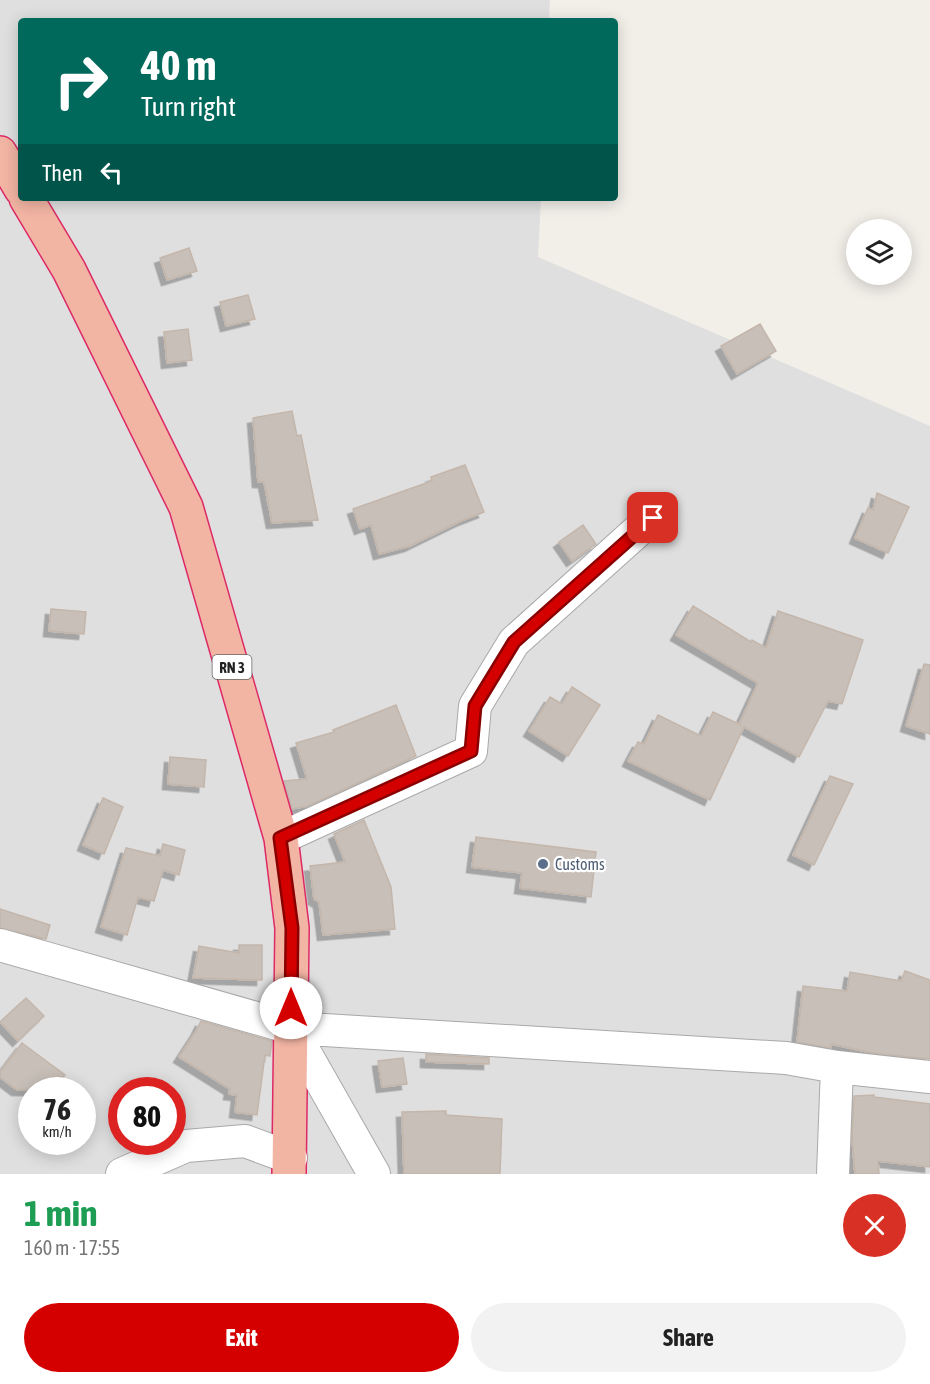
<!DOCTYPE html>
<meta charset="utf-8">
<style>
:root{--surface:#fff;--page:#f2f2f2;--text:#222;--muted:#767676;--accent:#d40000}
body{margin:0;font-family:"Asap Condensed",sans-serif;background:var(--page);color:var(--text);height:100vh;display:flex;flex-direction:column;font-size:22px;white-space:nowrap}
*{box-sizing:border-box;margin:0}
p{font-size:20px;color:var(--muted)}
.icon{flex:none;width:33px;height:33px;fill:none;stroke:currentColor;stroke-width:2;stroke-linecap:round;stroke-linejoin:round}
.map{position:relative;height:1174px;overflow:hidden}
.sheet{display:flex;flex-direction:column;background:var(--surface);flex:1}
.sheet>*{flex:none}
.guide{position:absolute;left:18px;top:18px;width:600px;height:183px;border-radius:6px;box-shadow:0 3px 15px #0003;background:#00695c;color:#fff;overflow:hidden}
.fabs{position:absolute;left:846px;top:219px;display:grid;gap:12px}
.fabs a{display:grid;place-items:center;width:66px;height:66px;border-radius:50%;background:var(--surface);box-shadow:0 3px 15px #0003;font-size:30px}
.speed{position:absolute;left:18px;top:1077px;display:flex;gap:12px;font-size:30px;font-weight:700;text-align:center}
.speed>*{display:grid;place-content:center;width:78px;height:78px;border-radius:50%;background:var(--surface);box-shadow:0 3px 15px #0003;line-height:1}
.speed small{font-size:15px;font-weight:400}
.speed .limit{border:9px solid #d22;background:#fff;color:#111}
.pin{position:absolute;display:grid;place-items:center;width:51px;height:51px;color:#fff;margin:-26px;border-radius:12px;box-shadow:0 3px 9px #0006}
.me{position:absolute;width:66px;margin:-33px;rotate:0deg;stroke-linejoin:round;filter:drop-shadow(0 0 4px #0008)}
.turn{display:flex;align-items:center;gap:21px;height:126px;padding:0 24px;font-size:27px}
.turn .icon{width:78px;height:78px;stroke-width:2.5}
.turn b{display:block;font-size:42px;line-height:51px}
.then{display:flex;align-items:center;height:57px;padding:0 24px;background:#0003;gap:12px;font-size:22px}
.round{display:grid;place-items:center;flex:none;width:63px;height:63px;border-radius:32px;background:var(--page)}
.overview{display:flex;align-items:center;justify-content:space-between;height:102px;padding:0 24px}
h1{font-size:36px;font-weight:700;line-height:45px;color:#1e9e55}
.button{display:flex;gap:12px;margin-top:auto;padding:12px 24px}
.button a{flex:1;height:69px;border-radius:36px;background:var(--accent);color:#fff;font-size:24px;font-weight:700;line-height:69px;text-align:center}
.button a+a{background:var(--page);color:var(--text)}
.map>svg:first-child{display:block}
</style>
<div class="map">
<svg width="930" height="1174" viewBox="0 0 930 1174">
<defs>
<filter id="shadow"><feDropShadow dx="-5.5" dy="5.5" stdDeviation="0" flood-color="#0004"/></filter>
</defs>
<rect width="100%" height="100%" fill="#f2efe9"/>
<path fill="#e0dfdf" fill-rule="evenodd" d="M 0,0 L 550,0 L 549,21 L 21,21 L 21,198 L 541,198 L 538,257 L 930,426 L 930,1174 L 0,1174 ZM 32,1090 L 82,1090 L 82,1142 L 32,1142 ZM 122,1090 L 172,1090 L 172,1142 L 122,1142 Z"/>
<path fill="#c7bfb8" stroke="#c4b6ab" stroke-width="1.5" filter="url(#shadow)" d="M 189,248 L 197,271 L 167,280 L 160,258 Z
M 248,295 L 255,319 L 226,326 L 220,302 Z
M 760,324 L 776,351 L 737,374 L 721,346 Z
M 188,329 L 192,360 L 167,363 L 164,332 Z
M 292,411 L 297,436 L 301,435 L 318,520 L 272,523 L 264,482 L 258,482 L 253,418 Z
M 465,465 L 484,512 L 461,521 L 410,546 L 379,554 L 371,525 L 360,529 L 353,509 L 432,481 L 431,477 Z
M 877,493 L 909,507 L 888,553 L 855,538 L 868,508 L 873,510 Z
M 583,525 L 596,544 L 572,561 L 559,542 Z
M 693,606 L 751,642 L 752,640 L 766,648 L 778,611 L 863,640 L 842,704 L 828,701 L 799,757 L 744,727 L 710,800 L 628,761 L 638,742 L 644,744 L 658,715 L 701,736 L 713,712 L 741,725 L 739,724 L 758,683 L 676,635 Z
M 51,609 L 86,612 L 84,634 L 49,631 Z
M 924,664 L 930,665 L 930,734 L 906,726 Z
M 572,687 L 600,705 L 568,756 L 529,731 L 550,697 L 562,704 Z
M 396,705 L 416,756 L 308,806 L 292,809 L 284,781 L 307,779 L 296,743 L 334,732 L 333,730 Z
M 170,757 L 206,760 L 204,787 L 168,784 Z
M 830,776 L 853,784 L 814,865 L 793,855 Z
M 103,798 L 123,807 L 104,854 L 83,845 Z
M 364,820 L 391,887 L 395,929 L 323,935 L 319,902 L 314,899 L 310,866 L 345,862 L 334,834 Z
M 476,837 L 596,852 L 591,897 L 520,888 L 522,873 L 472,867 Z
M 163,844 L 185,850 L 179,875 L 163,870 L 154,901 L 138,897 L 127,935 L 101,927 L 126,848 L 160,856 Z
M 0,909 L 50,925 L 46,939 L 0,928 Z
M 239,945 L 262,945 L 262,980 L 193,978 L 199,946 L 239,953 Z
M 905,971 L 930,980 L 930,1059 L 872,1053 L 831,1044 L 831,1048 L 797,1042 L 803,986 L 847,991 L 850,972 L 901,981 Z
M 26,998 L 44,1016 L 18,1041 L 0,1022 Z
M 201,1021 L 272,1041 L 270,1056 L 265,1055 L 257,1115 L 235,1112 L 237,1095 L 229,1094 L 230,1089 L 179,1057 L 196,1031 Z
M 22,1043 L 65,1075 L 53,1090 L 17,1090 L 0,1077 L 0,1072 Z
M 426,1054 L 489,1058 L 489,1064 L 426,1062 Z
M 403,1058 L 407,1084 L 382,1087 L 378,1061 Z
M 874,1095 L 874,1097 L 930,1104 L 930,1167 L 878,1161 L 879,1174 L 855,1174 L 852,1138 L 854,1096 Z
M 446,1111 L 446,1115 L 502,1119 L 500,1174 L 404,1174 L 402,1112 Z"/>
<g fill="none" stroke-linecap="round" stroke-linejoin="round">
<defs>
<path id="minor" d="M 281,838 L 471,751 L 475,706 L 514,642 L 653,517
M 0,945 L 291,1028 L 786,1058 L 837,1067 L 930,1077
M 291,1028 L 374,1174
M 122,1174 L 186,1146 L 245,1141 L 291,1158
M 833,1174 L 837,1067"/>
<path id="trunk" d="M 0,153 L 21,189
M 26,198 L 69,270 L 186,507 L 281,838 L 292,928 L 289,1174"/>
</defs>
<use href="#minor" stroke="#a9a9a9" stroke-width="34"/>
<use href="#trunk" stroke="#dc2a67" stroke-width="36"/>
<use href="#minor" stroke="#fff" stroke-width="32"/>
<use href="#trunk" stroke="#f2b4a3" stroke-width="33"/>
</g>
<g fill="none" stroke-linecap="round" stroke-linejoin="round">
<defs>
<path id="route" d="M 291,1008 L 292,928 L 280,838 L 471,751 L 475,706 L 514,642 L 653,518"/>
</defs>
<use href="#route" stroke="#8a0000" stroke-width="15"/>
<use href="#route" stroke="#d40000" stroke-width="10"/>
</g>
<circle fill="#5c6f8a" stroke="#fff" stroke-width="2" cx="543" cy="864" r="6"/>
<g text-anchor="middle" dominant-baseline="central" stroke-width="4.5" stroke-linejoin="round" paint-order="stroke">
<rect fill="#fff" stroke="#646464" stroke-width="1.5" x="212.5" y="655" width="39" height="24" rx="4.5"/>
<g font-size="15" font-weight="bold" fill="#222">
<text x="232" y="667">RN 3</text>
</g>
<g font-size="16" fill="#4e5e75" stroke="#fff" text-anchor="start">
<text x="555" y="864">Customs</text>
</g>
</g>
</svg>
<div class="fabs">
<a><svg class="icon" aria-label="layers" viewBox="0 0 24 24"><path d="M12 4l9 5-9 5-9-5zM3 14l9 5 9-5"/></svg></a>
</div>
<div class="speed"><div>76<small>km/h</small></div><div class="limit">80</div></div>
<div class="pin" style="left:653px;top:518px;background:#d93025"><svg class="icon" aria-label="arrive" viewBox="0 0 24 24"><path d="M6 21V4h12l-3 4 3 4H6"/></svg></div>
<svg class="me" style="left:291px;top:1008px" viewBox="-20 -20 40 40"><circle r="19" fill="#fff"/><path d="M0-13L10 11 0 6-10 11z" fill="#d40000"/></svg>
<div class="guide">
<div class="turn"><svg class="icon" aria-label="right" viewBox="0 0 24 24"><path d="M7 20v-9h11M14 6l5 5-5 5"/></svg><div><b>40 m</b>Turn right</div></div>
<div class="then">Then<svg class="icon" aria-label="left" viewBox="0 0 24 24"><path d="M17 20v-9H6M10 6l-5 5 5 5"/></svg></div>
</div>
</div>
<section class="sheet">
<div class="overview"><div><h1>1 min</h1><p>160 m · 17:55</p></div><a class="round" style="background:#d93025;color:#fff"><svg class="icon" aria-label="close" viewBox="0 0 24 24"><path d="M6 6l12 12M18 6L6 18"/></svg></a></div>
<div class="button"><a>Exit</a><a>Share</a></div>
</section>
